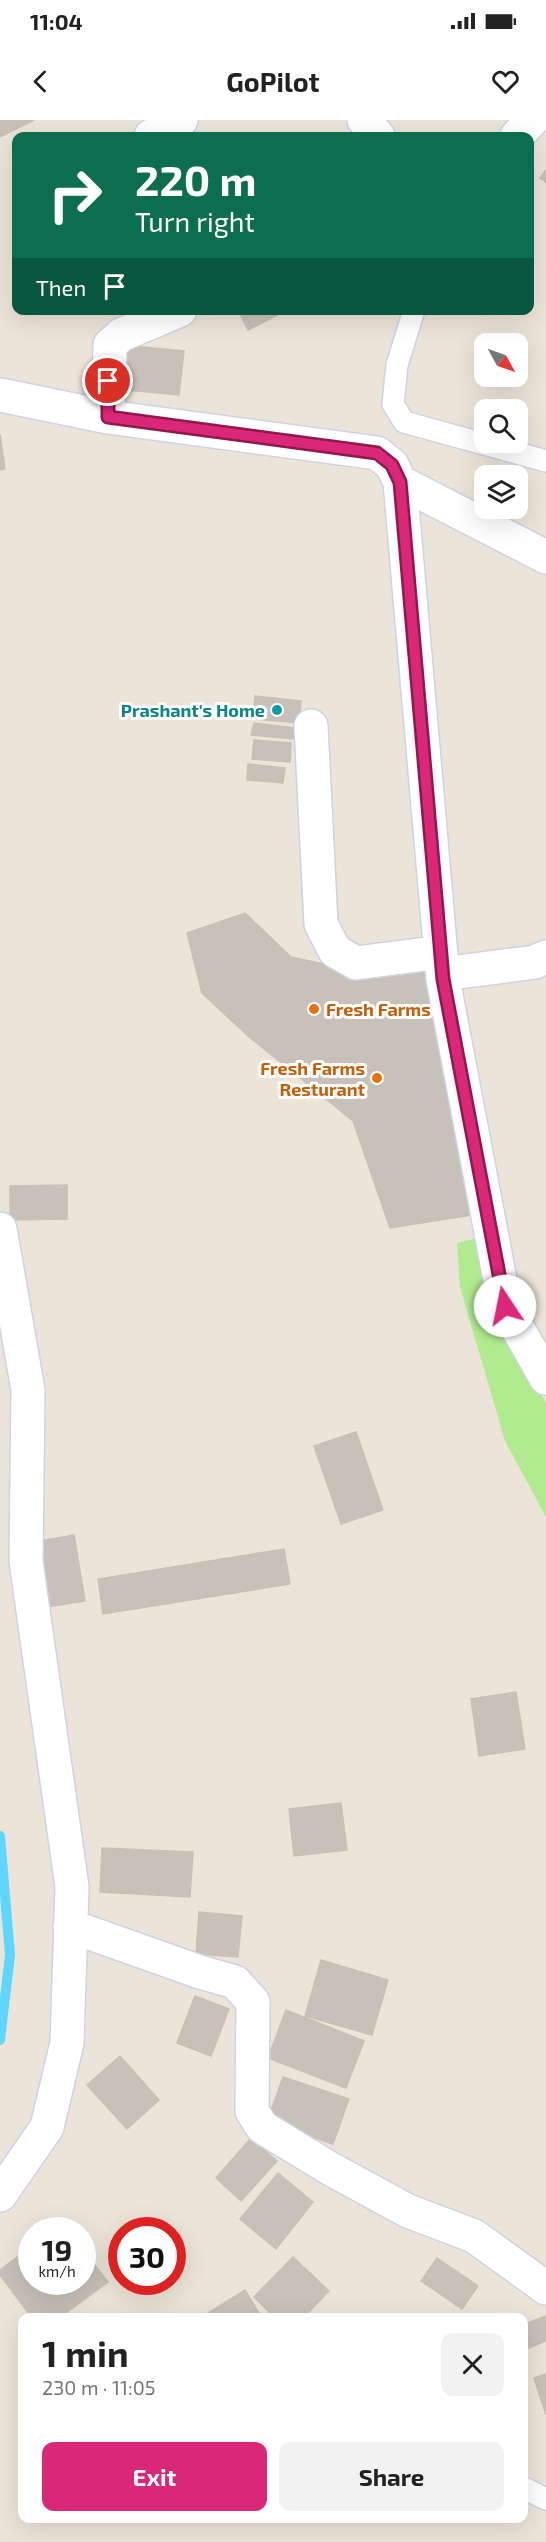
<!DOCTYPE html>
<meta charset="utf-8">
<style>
:root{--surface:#fff;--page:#f2f2f2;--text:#222;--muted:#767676;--accent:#db2777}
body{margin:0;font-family:"Exo 2",sans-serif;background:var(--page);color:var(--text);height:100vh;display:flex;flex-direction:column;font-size:22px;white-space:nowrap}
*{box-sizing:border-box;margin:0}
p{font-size:20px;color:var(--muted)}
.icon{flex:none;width:33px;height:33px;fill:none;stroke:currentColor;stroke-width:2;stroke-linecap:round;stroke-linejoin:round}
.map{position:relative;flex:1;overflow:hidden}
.details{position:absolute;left:18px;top:2193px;width:510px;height:210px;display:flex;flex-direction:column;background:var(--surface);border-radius:12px;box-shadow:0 6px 24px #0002}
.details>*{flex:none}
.hud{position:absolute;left:12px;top:12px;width:522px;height:183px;border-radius:12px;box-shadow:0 6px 24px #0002;background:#0b6e4f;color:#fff;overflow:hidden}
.needle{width:39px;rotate:130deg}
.controls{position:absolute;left:474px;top:213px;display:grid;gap:12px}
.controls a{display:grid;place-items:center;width:54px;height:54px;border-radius:12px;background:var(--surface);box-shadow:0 6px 24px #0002;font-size:30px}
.speed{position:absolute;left:18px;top:2097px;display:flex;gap:12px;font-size:30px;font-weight:700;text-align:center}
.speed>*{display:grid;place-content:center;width:78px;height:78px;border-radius:50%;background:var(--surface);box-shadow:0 6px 24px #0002;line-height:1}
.speed small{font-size:15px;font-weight:400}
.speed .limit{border:9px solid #d22;background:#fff;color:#111}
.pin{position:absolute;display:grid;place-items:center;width:51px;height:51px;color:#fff;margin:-26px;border:3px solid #fff;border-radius:50%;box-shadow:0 2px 6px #0007}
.me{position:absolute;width:66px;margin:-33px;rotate:349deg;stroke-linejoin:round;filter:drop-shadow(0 0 4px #0008)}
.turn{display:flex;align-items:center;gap:21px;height:126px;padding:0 24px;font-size:27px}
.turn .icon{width:78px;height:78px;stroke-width:2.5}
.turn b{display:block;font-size:42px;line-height:51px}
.then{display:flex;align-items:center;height:57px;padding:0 24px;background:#0003;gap:12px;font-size:22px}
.round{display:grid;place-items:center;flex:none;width:63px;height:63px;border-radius:12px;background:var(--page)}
.headline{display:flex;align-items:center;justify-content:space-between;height:102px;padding:0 24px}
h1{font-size:36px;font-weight:700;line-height:45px}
.primary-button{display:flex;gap:12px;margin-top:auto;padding:12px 24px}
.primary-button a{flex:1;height:69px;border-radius:12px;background:var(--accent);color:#fff;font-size:24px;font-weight:700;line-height:69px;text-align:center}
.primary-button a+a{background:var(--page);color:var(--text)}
.status{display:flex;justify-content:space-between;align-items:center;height:42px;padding:0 30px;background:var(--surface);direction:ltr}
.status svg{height:16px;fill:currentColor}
header{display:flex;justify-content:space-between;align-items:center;height:78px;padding:0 24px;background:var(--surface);font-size:27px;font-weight:700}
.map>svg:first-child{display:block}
</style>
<div class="status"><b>11:04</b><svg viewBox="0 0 49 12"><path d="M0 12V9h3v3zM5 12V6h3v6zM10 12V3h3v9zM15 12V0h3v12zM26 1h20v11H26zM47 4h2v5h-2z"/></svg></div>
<header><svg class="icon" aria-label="back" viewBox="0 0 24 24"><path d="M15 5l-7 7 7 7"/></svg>GoPilot<svg class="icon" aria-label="heart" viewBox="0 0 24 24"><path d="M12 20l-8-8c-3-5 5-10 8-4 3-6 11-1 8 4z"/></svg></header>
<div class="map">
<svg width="546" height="2422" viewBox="0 0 546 2422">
<rect width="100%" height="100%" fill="#ede4d9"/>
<path fill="#b0eb8f" d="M 482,1117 L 482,1166 L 546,1283 L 546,1397 L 505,1321 L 460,1167 L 457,1123 Z"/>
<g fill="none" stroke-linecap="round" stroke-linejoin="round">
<path stroke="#5fd6fc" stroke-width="10" d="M 0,1716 L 10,1835 L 0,1920"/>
</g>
<path fill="#c8c1b9" stroke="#c9c0b2" stroke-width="1.5" d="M 0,0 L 34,0 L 0,17 Z
M 546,50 L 546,62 L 540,58 Z
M 238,190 L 287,190 L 248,210 Z
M 122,225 L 184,231 L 179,275 L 117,269 Z
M 0,314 L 5,349 L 0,350 Z
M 255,576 L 301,581 L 299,603 L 253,599 Z
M 254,603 L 294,608 L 293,619 L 251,615 Z
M 254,620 L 291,623 L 290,642 L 252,639 Z
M 248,644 L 285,648 L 283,663 L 247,660 Z
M 245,793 L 291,837 L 347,849 L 432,843 L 479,1094 L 390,1108 L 353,1001 L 248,916 L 202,873 L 187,813 Z
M 67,1065 L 67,1099 L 10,1100 L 10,1066 Z
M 356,1312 L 383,1390 L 341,1404 L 314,1326 Z
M 74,1415 L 85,1481 L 48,1487 L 38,1421 Z
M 284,1429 L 290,1464 L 103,1494 L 98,1459 Z
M 516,1572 L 525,1629 L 479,1636 L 471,1579 Z
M 341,1683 L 347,1730 L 294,1736 L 289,1689 Z
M 102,1728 L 193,1732 L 190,1777 L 100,1772 Z
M 199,1792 L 242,1796 L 238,1837 L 196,1834 Z
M 321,1840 L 388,1860 L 372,1915 L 305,1896 Z
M 195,1876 L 229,1889 L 211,1936 L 177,1923 Z
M 286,1890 L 364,1921 L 346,1968 L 268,1938 Z
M 120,1936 L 159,1980 L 127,2009 L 87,1965 Z
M 283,1957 L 349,1979 L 333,2024 L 267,2002 Z
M 251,2018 L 277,2041 L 241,2081 L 216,2058 Z
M 278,2053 L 313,2082 L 276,2129 L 240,2099 Z
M 63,2102 L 69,2110 L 52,2110 Z
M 32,2126 L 32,2162 L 82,2162 L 82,2128 L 108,2162 L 59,2198 L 32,2198 L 0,2155 L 0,2150 Z
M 293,2137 L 329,2171 L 303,2198 L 275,2198 L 254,2177 Z
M 437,2138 L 478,2166 L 462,2189 L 421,2161 Z
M 245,2170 L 262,2198 L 200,2198 Z
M 546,2196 L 546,2221 L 524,2230 L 524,2204 Z
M 546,2254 L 546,2295 L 534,2258 Z"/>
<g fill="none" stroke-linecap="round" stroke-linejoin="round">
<defs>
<path id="lane" d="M 414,190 L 397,245 L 393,284 L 404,302 L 546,341
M 524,2368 L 546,2379"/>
<path id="street" d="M 364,0 L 378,16
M 151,16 L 181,0
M 517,16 L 532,0
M 0,275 L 108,297 L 377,333 L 392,345 L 400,362 L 443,859 L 505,1186 L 546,1258
M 108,297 L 110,225 L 121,215 L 180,190
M 400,362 L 546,437
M 311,606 L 321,804 L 335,831 L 356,843 L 441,832
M 443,854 L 535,842 L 546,837
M 0,1109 L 28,1270 L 26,1441 L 72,1767 L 67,1923 L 47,2007 L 0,2075
M 70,1806 L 200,1852 L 235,1862 L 253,1882 L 252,1991 L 262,2007 L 329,2048 L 408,2091 L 474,2116 L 546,2168"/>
</defs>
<use href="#lane" stroke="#ced3e4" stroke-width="24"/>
<use href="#street" stroke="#ced3e4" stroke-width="36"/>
<use href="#lane" stroke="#fff" stroke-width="21"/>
<use href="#street" stroke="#fff" stroke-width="33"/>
</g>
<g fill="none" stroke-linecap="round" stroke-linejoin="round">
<defs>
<path id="route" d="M 108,261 L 108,297 L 377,333 L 392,345 L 400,362 L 443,859 L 505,1186"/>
</defs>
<use href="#route" stroke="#8e194d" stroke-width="15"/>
<use href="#route" stroke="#db2777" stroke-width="10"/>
</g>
<circle fill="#0f9aa8" stroke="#fff" stroke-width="2" cx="277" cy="590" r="6"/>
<g fill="#e8710a" stroke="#fff" stroke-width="2">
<circle cx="314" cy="889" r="6"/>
<circle cx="377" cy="958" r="6"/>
</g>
<g text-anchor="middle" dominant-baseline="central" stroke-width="6" stroke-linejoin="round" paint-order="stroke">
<g font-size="18" font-weight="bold" fill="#0d838f" stroke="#fff" text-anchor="end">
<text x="265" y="590">Prashant's Home</text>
</g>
<g font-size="18" font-weight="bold" fill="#c56008" stroke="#fff" text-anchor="start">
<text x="326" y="889">Fresh Farms</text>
<text x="365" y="948" text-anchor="end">Fresh Farms<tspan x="365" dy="21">Resturant</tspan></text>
</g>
</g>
</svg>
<div class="controls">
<a><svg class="needle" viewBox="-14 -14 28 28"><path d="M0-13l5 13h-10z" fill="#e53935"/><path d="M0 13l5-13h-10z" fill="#767676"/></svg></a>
<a><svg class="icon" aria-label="search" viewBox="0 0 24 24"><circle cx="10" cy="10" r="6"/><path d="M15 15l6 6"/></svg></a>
<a><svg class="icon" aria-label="layers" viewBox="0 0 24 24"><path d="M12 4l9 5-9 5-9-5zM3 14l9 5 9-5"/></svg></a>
</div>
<div class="speed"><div>19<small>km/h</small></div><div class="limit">30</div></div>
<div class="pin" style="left:108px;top:261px;background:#d93025"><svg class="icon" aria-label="arrive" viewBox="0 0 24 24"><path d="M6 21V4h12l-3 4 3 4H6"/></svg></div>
<svg class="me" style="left:505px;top:1186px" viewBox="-20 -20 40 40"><circle r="19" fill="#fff"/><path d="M0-13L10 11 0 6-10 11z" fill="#db2777"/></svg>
<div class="hud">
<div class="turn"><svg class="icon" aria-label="right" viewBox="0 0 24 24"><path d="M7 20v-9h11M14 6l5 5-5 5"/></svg><div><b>220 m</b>Turn right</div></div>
<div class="then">Then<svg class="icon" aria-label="arrive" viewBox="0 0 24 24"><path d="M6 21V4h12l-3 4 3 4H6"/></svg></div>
</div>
<section class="details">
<div class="headline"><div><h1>1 min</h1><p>230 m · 11:05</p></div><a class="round"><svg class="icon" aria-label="close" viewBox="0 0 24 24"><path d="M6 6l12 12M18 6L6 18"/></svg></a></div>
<div class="primary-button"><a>Exit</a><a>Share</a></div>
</section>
</div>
